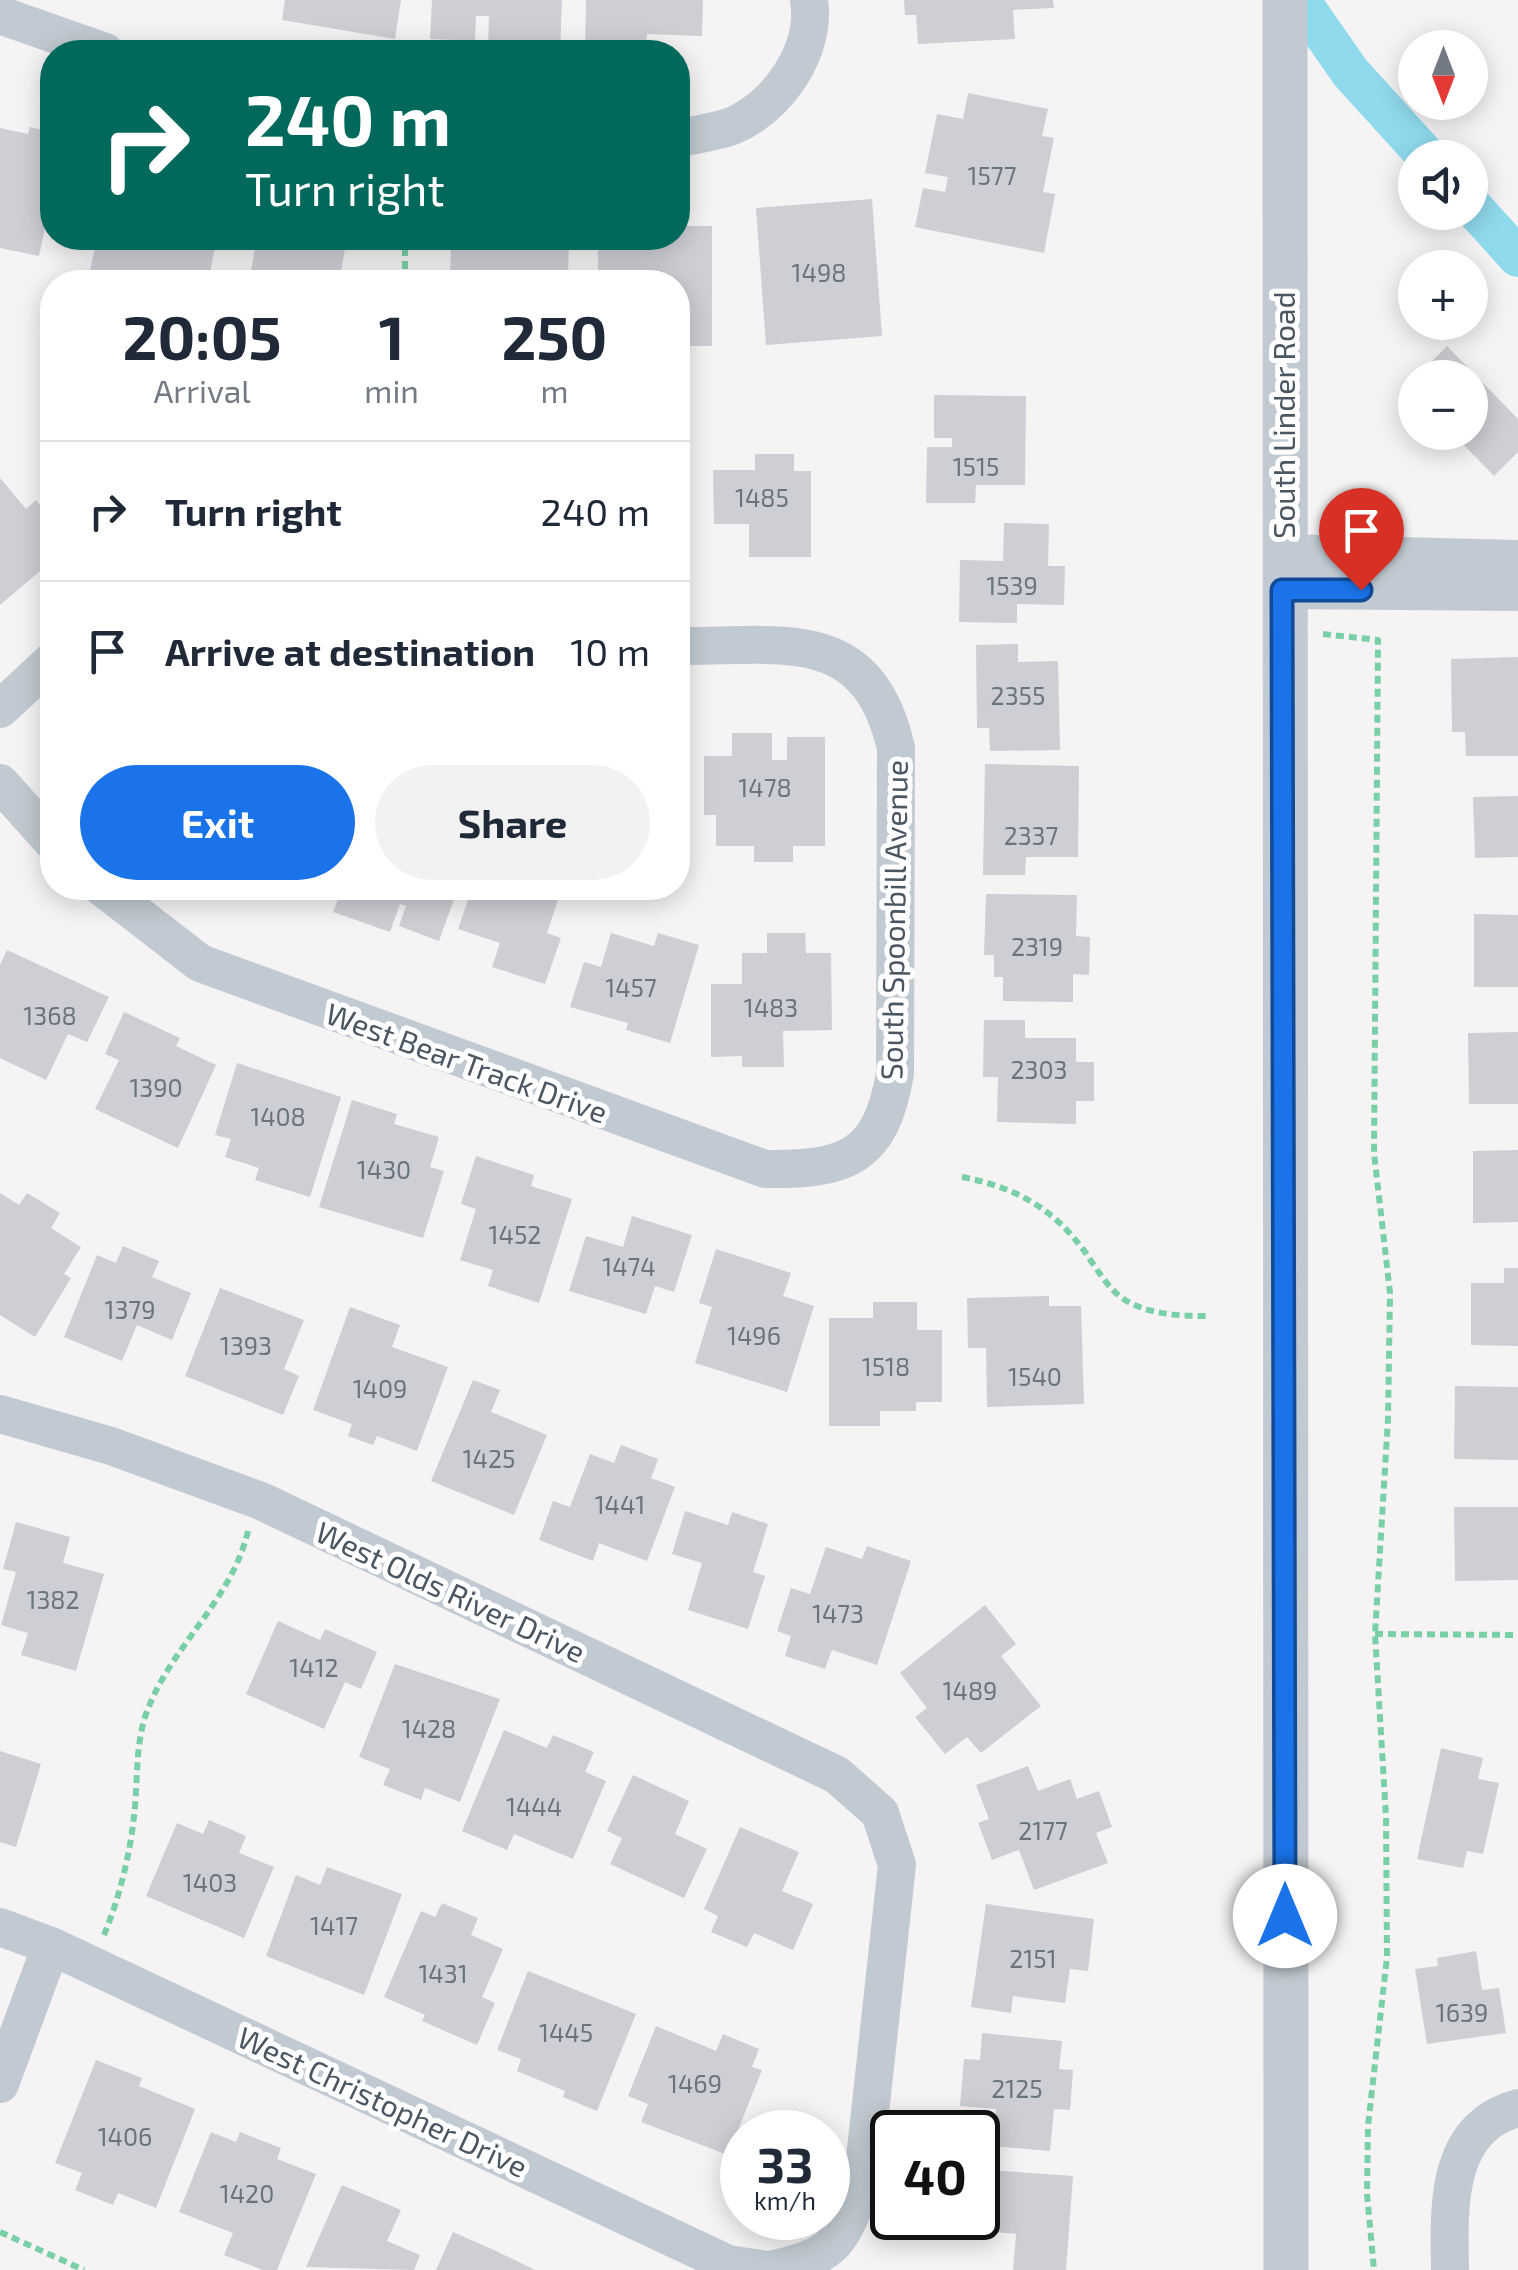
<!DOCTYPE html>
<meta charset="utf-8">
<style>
:root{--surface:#fff;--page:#f2f2f3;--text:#1f2937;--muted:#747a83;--line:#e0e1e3;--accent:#1a73e8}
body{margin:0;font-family:"Exo 2",sans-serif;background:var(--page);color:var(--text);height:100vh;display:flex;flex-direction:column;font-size:38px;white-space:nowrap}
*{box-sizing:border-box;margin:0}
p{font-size:32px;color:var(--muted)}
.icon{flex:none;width:55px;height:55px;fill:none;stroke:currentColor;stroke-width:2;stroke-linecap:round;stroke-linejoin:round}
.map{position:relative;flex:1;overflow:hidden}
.side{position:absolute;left:40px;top:270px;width:650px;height:630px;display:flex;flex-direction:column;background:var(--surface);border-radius:40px;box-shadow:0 5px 25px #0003}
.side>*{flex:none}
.banner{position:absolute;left:40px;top:40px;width:650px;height:210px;border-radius:40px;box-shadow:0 5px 25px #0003;background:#00695c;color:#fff;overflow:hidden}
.needle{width:65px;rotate:180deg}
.controls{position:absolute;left:1398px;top:30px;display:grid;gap:20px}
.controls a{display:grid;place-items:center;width:90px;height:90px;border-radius:50%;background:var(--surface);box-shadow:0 5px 25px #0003;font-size:50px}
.speed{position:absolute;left:720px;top:2110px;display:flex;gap:20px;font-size:50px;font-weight:700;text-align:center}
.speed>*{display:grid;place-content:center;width:130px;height:130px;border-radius:50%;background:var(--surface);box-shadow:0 5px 25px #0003;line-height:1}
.speed small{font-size:25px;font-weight:400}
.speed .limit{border:5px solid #111;border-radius:15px;background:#fff;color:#111}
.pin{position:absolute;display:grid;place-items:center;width:85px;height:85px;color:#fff;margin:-102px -42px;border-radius:50% 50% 50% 0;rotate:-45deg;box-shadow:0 0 10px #0007}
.pin .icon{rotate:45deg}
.me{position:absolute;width:110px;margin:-55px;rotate:0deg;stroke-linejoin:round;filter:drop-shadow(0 0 8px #0008)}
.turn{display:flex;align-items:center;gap:35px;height:210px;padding:0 40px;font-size:45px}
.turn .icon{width:130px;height:130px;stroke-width:2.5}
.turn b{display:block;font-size:70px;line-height:85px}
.eta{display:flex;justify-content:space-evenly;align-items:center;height:170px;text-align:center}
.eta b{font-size:60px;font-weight:700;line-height:70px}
.button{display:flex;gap:20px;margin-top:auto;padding:20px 40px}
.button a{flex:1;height:115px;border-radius:60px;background:var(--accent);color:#fff;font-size:40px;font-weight:700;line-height:115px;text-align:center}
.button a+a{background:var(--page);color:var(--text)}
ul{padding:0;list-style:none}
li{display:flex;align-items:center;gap:30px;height:140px;padding:0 40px;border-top:2px solid var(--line)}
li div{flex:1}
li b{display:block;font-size:38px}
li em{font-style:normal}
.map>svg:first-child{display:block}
</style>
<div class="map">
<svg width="1518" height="2270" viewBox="0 0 1518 2270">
<rect width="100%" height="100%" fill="#f5f3f3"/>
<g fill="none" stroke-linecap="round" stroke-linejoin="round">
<path stroke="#90daee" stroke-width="40" d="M 1300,0 L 1350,72 L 1428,158
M 1470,204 L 1518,257"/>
</g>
<path fill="#cdcfd5" d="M 285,0 L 401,0 L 395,39 L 282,20 Z
M 432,0 L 562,0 L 560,52 L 488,49 L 489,16 L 476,16 L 475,41 L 430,39 Z
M 586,0 L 703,0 L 702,36 L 647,34 L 646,52 L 585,52 Z
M 904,0 L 1053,0 L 1054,8 L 1013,10 L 1015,39 L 918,44 L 916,15 L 905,15 Z
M 968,93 L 1048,109 L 1042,136 L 1054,138 L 1043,192 L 1055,194 L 1044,253 L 915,227 L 923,188 L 945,192 L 948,177 L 925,173 L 937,114 L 963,119 Z
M 30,127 L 52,132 L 52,196 L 39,256 L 0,248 L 0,128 L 28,134 Z
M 872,199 L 882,336 L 766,345 L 756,208 Z
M 678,226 L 712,226 L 712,346 L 689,346 L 689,368 L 678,367 L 678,282 L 598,282 L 598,238 L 639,238 L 639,250 L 650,250 L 650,238 L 678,238 Z
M 97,238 L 217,238 L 208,282 L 135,282 L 90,271 Z
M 257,238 L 347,238 L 339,282 L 249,282 Z
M 451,238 L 510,238 L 510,243 L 522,243 L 522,238 L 569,238 L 568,282 L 450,282 Z
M 1447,346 L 1518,419 L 1518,452 L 1494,476 L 1451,432 L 1470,432 L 1470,378 L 1415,378 Z
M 934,395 L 1026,396 L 1025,485 L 976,485 L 975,503 L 926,503 L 927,447 L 952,447 L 952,438 L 934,438 Z
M 678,452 L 684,452 L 684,532 L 678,532 Z
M 755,454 L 794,454 L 794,471 L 811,471 L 811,557 L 749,557 L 749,524 L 714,524 L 713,470 L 755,470 Z
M 0,478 L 26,509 L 36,500 L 52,520 L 52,561 L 0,605 Z
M 1004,523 L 1049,524 L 1048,566 L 1065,566 L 1064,605 L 1017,604 L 1017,623 L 959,622 L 960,560 L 1003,561 Z
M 1018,644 L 1018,662 L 1058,661 L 1060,750 L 990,751 L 989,728 L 977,728 L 976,645 Z
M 1518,657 L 1518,756 L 1466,756 L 1465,732 L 1452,732 L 1451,659 Z
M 732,733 L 772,733 L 772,760 L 787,760 L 787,737 L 825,737 L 825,846 L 793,846 L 793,862 L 754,862 L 754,846 L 716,846 L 716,815 L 704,815 L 704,756 L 732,756 Z
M 985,764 L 1079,766 L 1078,857 L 1026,857 L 1025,875 L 983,875 Z
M 1518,796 L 1518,857 L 1475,858 L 1473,797 Z
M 342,888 L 458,888 L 439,941 L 399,926 L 406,906 L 400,904 L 390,932 L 333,912 Z
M 472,888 L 562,888 L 547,933 L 561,938 L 545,984 L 492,967 L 500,943 L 458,929 Z
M 986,894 L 1077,895 L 1076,936 L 1090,937 L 1089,975 L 1073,974 L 1073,1002 L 1003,1001 L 1003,977 L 994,977 L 994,955 L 984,955 Z
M 1474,914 L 1518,915 L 1518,987 L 1474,987 Z
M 611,933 L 654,946 L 658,933 L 699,945 L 670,1043 L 626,1030 L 628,1023 L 570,1007 L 584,962 L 601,967 Z
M 767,933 L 805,933 L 806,953 L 831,953 L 832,1030 L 783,1031 L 784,1067 L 742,1067 L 742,1056 L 711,1057 L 711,984 L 742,984 L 742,953 L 767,953 Z
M 7,950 L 109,997 L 87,1042 L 68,1034 L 46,1080 L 0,1058 L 0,965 Z
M 124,1012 L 180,1038 L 176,1046 L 216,1065 L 178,1148 L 95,1109 L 119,1060 L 105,1054 Z
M 984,1020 L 1025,1020 L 1025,1038 L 1076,1038 L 1076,1062 L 1094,1062 L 1094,1101 L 1076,1101 L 1076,1124 L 997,1122 L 998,1077 L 983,1077 Z
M 1518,1032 L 1518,1104 L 1469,1104 L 1468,1033 Z
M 237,1063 L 341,1097 L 310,1197 L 255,1180 L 259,1168 L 225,1157 L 231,1139 L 215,1135 Z
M 352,1100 L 397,1114 L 394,1124 L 439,1137 L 430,1167 L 444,1171 L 423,1238 L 319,1207 Z
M 1518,1150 L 1518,1222 L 1473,1223 L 1473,1151 Z
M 476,1156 L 534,1175 L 531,1186 L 572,1199 L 539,1303 L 488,1286 L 493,1270 L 460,1260 L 476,1209 L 461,1204 Z
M 0,1193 L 19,1205 L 27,1193 L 60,1213 L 51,1228 L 81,1247 L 64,1274 L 71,1278 L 35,1337 L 0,1315 Z
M 632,1216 L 692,1235 L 674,1292 L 655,1286 L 646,1314 L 569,1291 L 586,1236 L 623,1247 Z
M 123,1246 L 159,1261 L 152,1277 L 191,1293 L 172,1340 L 137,1325 L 122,1361 L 64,1337 L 97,1255 L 116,1263 Z
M 716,1249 L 791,1273 L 783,1296 L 814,1306 L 787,1392 L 695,1363 L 712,1307 L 699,1303 Z
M 1504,1268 L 1518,1268 L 1518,1346 L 1471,1345 L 1471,1283 L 1504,1283 Z
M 220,1288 L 304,1320 L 284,1369 L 299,1376 L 283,1415 L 185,1376 Z
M 1049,1296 L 1049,1306 L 1081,1306 L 1084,1404 L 987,1407 L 986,1348 L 968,1348 L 967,1298 Z
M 873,1302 L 917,1302 L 917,1330 L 942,1330 L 942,1402 L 916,1402 L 916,1411 L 880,1411 L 880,1426 L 829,1426 L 829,1318 L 873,1318 Z
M 350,1307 L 400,1325 L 392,1347 L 448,1367 L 417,1451 L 377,1436 L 373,1445 L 348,1436 L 352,1424 L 313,1410 Z
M 473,1380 L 500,1390 L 491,1412 L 547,1435 L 514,1515 L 431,1481 Z
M 1455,1386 L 1518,1387 L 1518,1460 L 1454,1459 Z
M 621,1445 L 658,1459 L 651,1478 L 675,1487 L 647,1561 L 599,1543 L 593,1561 L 539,1540 L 553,1501 L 570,1507 L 590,1454 L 614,1463 Z
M 1454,1507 L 1518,1507 L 1518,1580 L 1455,1581 Z
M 685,1511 L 728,1525 L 732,1512 L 768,1524 L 753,1572 L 765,1576 L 748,1629 L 688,1610 L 702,1563 L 672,1554 Z
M 16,1522 L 70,1537 L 63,1563 L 104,1574 L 76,1671 L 21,1655 L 28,1633 L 1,1625 L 16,1572 L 3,1569 Z
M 867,1546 L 911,1561 L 877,1665 L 832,1650 L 825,1669 L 785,1656 L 791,1636 L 777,1631 L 791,1588 L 810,1594 L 826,1547 L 862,1559 Z
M 985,1605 L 1016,1644 L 1001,1656 L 1041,1706 L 981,1753 L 967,1737 L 945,1754 L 915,1717 L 927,1708 L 900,1673 Z
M 278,1621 L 320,1640 L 325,1629 L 377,1652 L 361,1689 L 345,1682 L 324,1729 L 246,1694 Z
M 395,1664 L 500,1699 L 460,1802 L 425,1788 L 421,1800 L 383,1785 L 390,1769 L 359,1757 Z
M 504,1730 L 547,1748 L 553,1735 L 594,1752 L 585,1772 L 606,1781 L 573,1859 L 514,1834 L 507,1850 L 462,1831 Z
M 1441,1748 L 1483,1758 L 1478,1779 L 1499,1783 L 1483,1854 L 1467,1851 L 1463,1868 L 1417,1859 Z
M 0,1751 L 41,1764 L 16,1847 L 0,1842 Z
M 1028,1766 L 1038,1791 L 1070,1779 L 1077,1799 L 1099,1791 L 1112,1827 L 1096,1833 L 1108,1863 L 1034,1890 L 1019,1850 L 992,1860 L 978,1823 L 989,1819 L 976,1785 Z
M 633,1775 L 689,1801 L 675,1834 L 707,1849 L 684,1898 L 610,1864 L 622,1838 L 607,1831 Z
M 209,1820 L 246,1836 L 239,1853 L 274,1867 L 244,1938 L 146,1896 L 177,1823 L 203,1834 Z
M 740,1827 L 799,1852 L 782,1891 L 813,1904 L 793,1950 L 754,1933 L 747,1947 L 711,1932 L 718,1916 L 704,1909 Z
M 327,1867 L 402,1894 L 364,1995 L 266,1956 L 296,1875 L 320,1885 Z
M 442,1903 L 478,1918 L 471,1935 L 503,1949 L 482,1997 L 495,2003 L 477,2045 L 422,2021 L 425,2015 L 384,1997 L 421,1911 L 435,1917 Z
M 986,1904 L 1094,1919 L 1088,1971 L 1070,1969 L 1065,2003 L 1013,1996 L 1011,2013 L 971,2007 Z
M 1476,1951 L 1482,1990 L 1499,1988 L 1506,2033 L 1427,2044 L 1415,1969 L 1438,1966 L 1437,1958 Z
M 528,1971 L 636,2014 L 597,2111 L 563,2097 L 565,2091 L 517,2071 L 521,2059 L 497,2050 Z
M 656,2026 L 716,2051 L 723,2034 L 759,2049 L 752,2067 L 762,2070 L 728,2155 L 641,2122 L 648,2104 L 628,2096 Z
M 982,2033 L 1062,2041 L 1059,2069 L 1073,2070 L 1070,2110 L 1054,2109 L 1050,2151 L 993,2146 L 996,2109 L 960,2106 L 964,2059 L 980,2060 Z
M 96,2060 L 142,2078 L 139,2086 L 195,2109 L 156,2208 L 118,2193 L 113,2205 L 75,2190 L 82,2173 L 55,2163 Z
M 211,2132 L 236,2142 L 240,2132 L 281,2148 L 277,2159 L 316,2174 L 277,2270 L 263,2270 L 224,2255 L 233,2233 L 179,2212 Z
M 988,2170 L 1073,2176 L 1066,2270 L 1013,2270 L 1016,2234 L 984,2231 Z
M 342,2185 L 401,2210 L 387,2241 L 420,2255 L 414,2270 L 306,2267 Z
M 453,2232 L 496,2251 L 535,2270 L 436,2270 Z"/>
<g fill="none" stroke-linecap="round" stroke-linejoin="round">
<path stroke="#7ad0a6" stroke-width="6" stroke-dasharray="8 5" stroke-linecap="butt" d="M 405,282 L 405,238
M 1323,634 L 1378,640 L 1374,1153 L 1390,1293 L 1388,1419 L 1375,1634 L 1386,1817 L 1387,1957 L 1368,2126 L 1367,2194 L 1374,2270
M 962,1177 C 1015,1187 1053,1208 1085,1252 C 1096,1268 1109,1290 1125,1300 C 1150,1315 1181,1316 1209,1316
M 1375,1634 L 1518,1635
M 104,1935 C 119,1899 130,1855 134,1816 C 138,1784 135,1749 145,1717 C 168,1648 231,1603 248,1531
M 0,2232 L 84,2270"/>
<path stroke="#c1cad2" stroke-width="38" d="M 0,15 L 105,52
M 678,138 C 695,135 715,132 732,126 C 778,107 817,50 809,0
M 1283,553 L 1518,559
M 1283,590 L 1518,592
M 0,709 L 52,661
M 0,783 L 52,841
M 103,888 L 200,963 L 765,1169 C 846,1170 881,1158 895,1073 L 896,748 C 867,623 781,647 678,646
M 0,1414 L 111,1446 L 261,1501 L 837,1775 L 880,1813 L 897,1865 L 862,2186 C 839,2247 834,2255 770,2270
M 0,1927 L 51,1946 L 728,2264 L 767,2270
M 0,2084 L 51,1946
M 1450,2270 C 1449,2209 1444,2128 1518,2108"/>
<path stroke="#c1cad2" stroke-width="45" d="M 1285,0 L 1286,2270"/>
</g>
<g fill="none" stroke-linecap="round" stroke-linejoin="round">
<defs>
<path id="route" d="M 1285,1916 L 1282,590 L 1361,590"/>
</defs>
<use href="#route" stroke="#114b97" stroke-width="25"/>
<use href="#route" stroke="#1a73e8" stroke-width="18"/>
</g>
<g text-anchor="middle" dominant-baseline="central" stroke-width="10" stroke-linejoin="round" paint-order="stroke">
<g font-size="25" fill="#6b747e">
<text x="992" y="175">1577</text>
<text x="819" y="272">1498</text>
<text x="976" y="466">1515</text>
<text x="762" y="497">1485</text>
<text x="1012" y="585">1539</text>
<text x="1018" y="695">2355</text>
<text x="765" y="787">1478</text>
<text x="1031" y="835">2337</text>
<text x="1037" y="946">2319</text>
<text x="631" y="987">1457</text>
<text x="771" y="1007">1483</text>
<text x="50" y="1015">1368</text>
<text x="1039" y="1069">2303</text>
<text x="156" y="1087">1390</text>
<text x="278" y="1116">1408</text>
<text x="384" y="1169">1430</text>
<text x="515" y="1234">1452</text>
<text x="629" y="1266">1474</text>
<text x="130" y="1309">1379</text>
<text x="754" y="1335">1496</text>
<text x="246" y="1345">1393</text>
<text x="886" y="1366">1518</text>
<text x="1035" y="1376">1540</text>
<text x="380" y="1388">1409</text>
<text x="489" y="1458">1425</text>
<text x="620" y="1504">1441</text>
<text x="53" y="1599">1382</text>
<text x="838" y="1613">1473</text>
<text x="314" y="1667">1412</text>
<text x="970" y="1690">1489</text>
<text x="429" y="1728">1428</text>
<text x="534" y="1806">1444</text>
<text x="1043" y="1830">2177</text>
<text x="210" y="1882">1403</text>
<text x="334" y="1925">1417</text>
<text x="1033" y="1958">2151</text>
<text x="443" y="1973">1431</text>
<text x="1462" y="2012">1639</text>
<text x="566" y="2032">1445</text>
<text x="695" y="2083">1469</text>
<text x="1017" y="2088">2125</text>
<text x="125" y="2136">1406</text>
<text x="247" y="2193">1420</text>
</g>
<g font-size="30" fill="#4a5661" stroke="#fff">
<text transform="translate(1283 415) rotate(-90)">South Linder Road</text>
<text transform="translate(893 920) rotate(-89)">South Spoonbill Avenue</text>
<text transform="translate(467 1062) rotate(20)">West Bear Track Drive</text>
<text transform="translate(451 1591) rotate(25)">West Olds River Drive</text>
<text transform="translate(383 2101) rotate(25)">West Christopher Drive</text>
</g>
</g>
</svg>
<div class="controls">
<a><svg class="needle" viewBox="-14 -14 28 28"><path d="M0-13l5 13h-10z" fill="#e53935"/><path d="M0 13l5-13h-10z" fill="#747a83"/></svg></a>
<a><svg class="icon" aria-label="sound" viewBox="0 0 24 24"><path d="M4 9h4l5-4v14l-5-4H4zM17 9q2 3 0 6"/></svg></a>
<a>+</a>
<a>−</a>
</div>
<div class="speed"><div>33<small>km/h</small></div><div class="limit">40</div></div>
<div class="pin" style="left:1361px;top:590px;background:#d93025"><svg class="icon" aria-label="arrive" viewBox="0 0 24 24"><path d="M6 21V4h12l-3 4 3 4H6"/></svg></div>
<svg class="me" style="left:1285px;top:1916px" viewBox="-20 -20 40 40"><circle r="19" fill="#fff"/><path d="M0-13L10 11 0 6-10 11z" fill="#1a73e8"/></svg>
<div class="banner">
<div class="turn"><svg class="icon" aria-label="right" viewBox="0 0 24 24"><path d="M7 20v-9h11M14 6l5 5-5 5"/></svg><div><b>240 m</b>Turn right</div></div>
</div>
<section class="side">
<div class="eta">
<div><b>20:05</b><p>Arrival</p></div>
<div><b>1</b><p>min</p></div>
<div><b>250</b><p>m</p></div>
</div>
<ul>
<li><svg class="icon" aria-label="right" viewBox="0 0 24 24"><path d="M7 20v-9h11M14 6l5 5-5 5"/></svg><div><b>Turn right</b></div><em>240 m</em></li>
<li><svg class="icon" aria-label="arrive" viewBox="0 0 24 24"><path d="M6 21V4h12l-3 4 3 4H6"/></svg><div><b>Arrive at destination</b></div><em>10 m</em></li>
</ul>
<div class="button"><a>Exit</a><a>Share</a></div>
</section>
</div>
